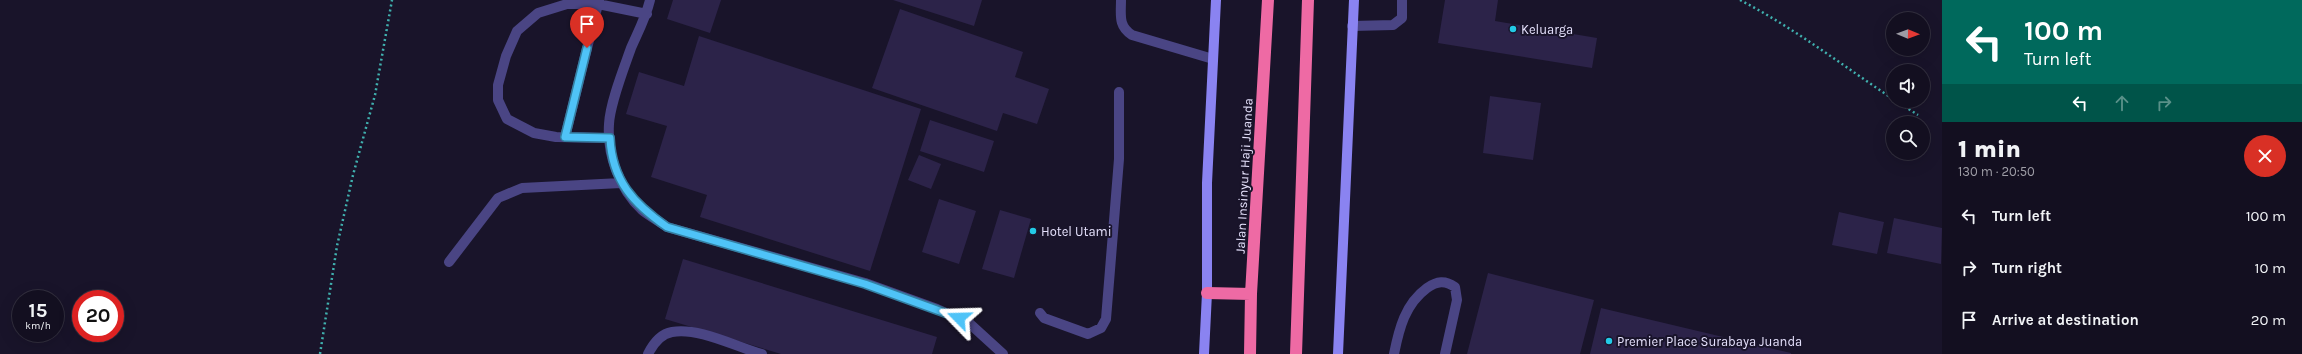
<!DOCTYPE html>
<meta charset="utf-8">
<style>
:root{--surface:#130f20;--page:#201d2d;--text:#f1f3f6;--muted:#9d9ca5;--line:#322f3e}
body{margin:0;font-family:Karla,sans-serif;background:var(--page);color:var(--text);height:100vh;display:flex;flex-direction:column;font-size:15px;white-space:nowrap}
*{box-sizing:border-box;margin:0}
p{font-size:13px;color:var(--muted)}
.icon{flex:none;width:22px;height:22px;fill:none;stroke:currentColor;stroke-width:2;stroke-linecap:round;stroke-linejoin:round}
.map{position:relative;flex:1;overflow:hidden}
.sheet{display:flex;flex-direction:column;background:var(--surface);width:360px}
.sheet>*{flex:none}
.top-card{background:#00695c;color:#fff;overflow:hidden}
.needle{width:26px;rotate:91deg}
.buttons{position:absolute;left:1886px;top:12px;display:grid;gap:8px}
.buttons a{display:grid;place-items:center;width:44px;height:44px;border-radius:50%;background:var(--surface);box-shadow:0 4px 16px #0002,0 0 0 1px var(--line);font-size:20px}
.speed{position:absolute;left:12px;top:290px;display:flex;gap:8px;font-size:20px;font-weight:700;text-align:center}
.speed>*{display:grid;place-content:center;width:52px;height:52px;border-radius:50%;background:var(--surface);box-shadow:0 4px 16px #0002,0 0 0 1px var(--line);line-height:1}
.speed small{font-size:10px;font-weight:400}
.speed .limit{border:6px solid #d22;background:#fff;color:#111}
.pin{position:absolute;display:grid;place-items:center;width:34px;height:34px;color:#fff;margin:-41px -17px;border-radius:50% 50% 50% 0;rotate:-45deg;box-shadow:0 0 4px #0007}
.pin .icon{rotate:45deg}
.me{position:absolute;width:44px;margin:-22px;rotate:292deg;stroke-linejoin:round;filter:drop-shadow(0 0 3px #0008)}
.turn{display:flex;align-items:center;gap:14px;height:84px;padding:0 16px;font-size:18px}
.turn .icon{width:52px;height:52px;stroke-width:2.5}
.turn b{display:block;font-size:28px;line-height:34px}
.lanes{display:flex;align-items:center;height:38px;padding:0 16px;background:#0003;justify-content:center;gap:20px;direction:ltr}
.lanes .off{opacity:.35}
.round{display:grid;place-items:center;flex:none;width:42px;height:42px;border-radius:21px;background:var(--page)}
.head{display:flex;align-items:center;justify-content:space-between;height:68px;padding:0 16px}
h1{font-size:24px;font-weight:800;line-height:30px}
ul{padding:0;list-style:none}
li{display:flex;align-items:center;gap:12px;height:52px;padding:0 16px}
li div{flex:1}
li b{display:block;font-size:15px}
li em{font-style:normal}
main{display:flex;flex:1;min-height:0}
.map>svg:first-child{display:block}
</style>
<main>
<div class="map">
<svg width="1942" height="354" viewBox="0 0 1942 354">
<rect width="100%" height="100%" fill="#19142a"/>
<path fill="#2c2349" d="M 673,0 L 721,0 L 710,33 L 667,19 Z
M 893,0 L 982,0 L 974,26 Z
M 1445,0 L 1498,0 L 1495,21 L 1597,38 L 1592,68 L 1438,43 Z
M 900,9 L 1023,52 L 1015,77 L 1049,89 L 1037,124 L 1003,113 L 997,131 L 872,88 Z
M 699,36 L 921,109 L 870,271 L 700,217 L 707,195 L 651,177 L 667,126 L 626,114 L 639,72 L 684,86 Z
M 1490,96 L 1541,103 L 1533,160 L 1483,153 Z
M 930,120 L 994,141 L 984,172 L 920,151 Z
M 919,155 L 941,164 L 931,189 L 908,180 Z
M 939,199 L 976,211 L 959,264 L 922,252 Z
M 1000,210 L 1031,219 L 1014,278 L 982,269 Z
M 1839,212 L 1884,222 L 1877,254 L 1832,245 Z
M 1894,218 L 1942,228 L 1941,264 L 1887,253 Z
M 683,259 L 937,337 L 932,354 L 781,354 L 665,319 Z
M 1488,273 L 1594,300 L 1580,354 L 1467,354 Z
M 1601,308 L 1791,353 L 1791,354 L 1590,354 Z"/>
<g fill="none" stroke-linecap="round" stroke-linejoin="round">
<path stroke="#40b1af" stroke-width="2.5" stroke-dasharray="2 3" stroke-linecap="butt" d="M 1740,0 C 1794,28 1842,65 1893,99
M 1896,101 L 1918,115
M 320,354 L 337,246 L 353,175 L 375,95 L 392,0"/>
<path stroke="#4a4584" stroke-width="10" d="M 650,0 C 646,17 638,32 631,48 C 624,68 610,103 609,124 C 607,155 619,188 642,210 C 649,216 659,221 667,227 L 865,283 L 937,309 L 969,323 L 1003,354
M 1121,0 C 1121,15 1118,26 1132,35 L 1213,59
M 1352,26 L 1393,25 L 1402,18 L 1402,0
M 565,137 L 599,0
M 610,138 L 556,137 L 534,133 L 507,119 L 498,100 L 498,85 L 506,56 L 517,31 L 538,13 L 567,4 L 598,4 L 647,14
M 449,262 L 498,198 L 522,188 L 621,183
M 1040,313 L 1044,318 L 1088,334 L 1101,328 L 1106,319 L 1119,159 L 1119,92
M 648,354 C 653,344 660,334 672,332 C 699,327 736,347 762,354
M 1394,354 C 1399,329 1405,304 1427,288 C 1437,281 1445,280 1455,287 L 1457,300 L 1445,354"/>
<path stroke="#8a83f1" stroke-width="10" d="M 1204,354 L 1207,293 L 1207,183 L 1216,0
M 1338,354 L 1354,0"/>
<path stroke="#ee6aa4" stroke-width="12" d="M 1207,293 L 1251,294
M 1250,354 L 1251,294 L 1268,0
M 1296,354 L 1308,0"/>
</g>
<g fill="none" stroke-linecap="round" stroke-linejoin="round">
<defs>
<path id="route" d="M 587,48 L 565,137 L 610,138 C 612,181 634,204 667,227 L 865,284 L 959,318"/>
</defs>
<use href="#route" stroke="#337fa1" stroke-width="10"/>
<use href="#route" stroke="#4fc3f7" stroke-width="7"/>
</g>
<g fill="#23cae6" stroke="#19142a" stroke-width="1.5">
<circle cx="1513" cy="29" r="4"/>
<circle cx="1033" cy="231" r="4"/>
<circle cx="1609" cy="341" r="4"/>
</g>
<g text-anchor="middle" dominant-baseline="central" stroke-width="4" stroke-linejoin="round" paint-order="stroke">
<g font-size="13" fill="#e5e1fc" stroke="#19142a" text-anchor="start">
<text x="1521" y="29">Keluarga</text>
<text x="1041" y="231">Hotel Utami</text>
<text x="1617" y="341">Premier Place Surabaya Juanda</text>
</g>
<g font-size="13" fill="#e5e1fc" stroke="#19142a">
<text transform="translate(1244 176) rotate(-87)">Jalan Insinyur Haji Juanda</text>
</g>
</g>
</svg>
<div class="buttons">
<a><svg class="needle" viewBox="-14 -14 28 28"><path d="M0-13l5 13h-10z" fill="#e53935"/><path d="M0 13l5-13h-10z" fill="#9d9ca5"/></svg></a>
<a><svg class="icon" aria-label="sound" viewBox="0 0 24 24"><path d="M4 9h4l5-4v14l-5-4H4zM17 9q2 3 0 6"/></svg></a>
<a><svg class="icon" aria-label="search" viewBox="0 0 24 24"><circle cx="10" cy="10" r="6"/><path d="M15 15l6 6"/></svg></a>
</div>
<div class="speed"><div>15<small>km/h</small></div><div class="limit">20</div></div>
<div class="pin" style="left:587px;top:48px;background:#d93025"><svg class="icon" aria-label="arrive" viewBox="0 0 24 24"><path d="M6 21V4h12l-3 4 3 4H6"/></svg></div>
<svg class="me" style="left:959px;top:318px" viewBox="-20 -20 40 40"><path d="M0-17L14 15 0 8-14 15z" fill="#4fc3f7" stroke="#fff" stroke-width="4"/></svg>
</div>
<section class="sheet">
<div class="top-card">
<div class="turn"><svg class="icon" aria-label="left" viewBox="0 0 24 24"><path d="M17 20v-9H6M10 6l-5 5 5 5"/></svg><div><b>100 m</b>Turn left</div></div>
<div class="lanes"><svg class="icon" aria-label="left" viewBox="0 0 24 24"><path d="M17 20v-9H6M10 6l-5 5 5 5"/></svg><svg class="icon off" aria-label="ahead" viewBox="0 0 24 24"><path d="M12 20V5M6 11l6-6 6 6"/></svg><svg class="icon off" aria-label="right" viewBox="0 0 24 24"><path d="M7 20v-9h11M14 6l5 5-5 5"/></svg></div>
</div>
<div class="head"><div><h1>1 min</h1><p>130 m · 20:50</p></div><a class="round" style="background:#d93025;color:#fff"><svg class="icon" aria-label="close" viewBox="0 0 24 24"><path d="M6 6l12 12M18 6L6 18"/></svg></a></div>
<ul>
<li><svg class="icon" aria-label="left" viewBox="0 0 24 24"><path d="M17 20v-9H6M10 6l-5 5 5 5"/></svg><div><b>Turn left</b></div><em>100 m</em></li>
<li><svg class="icon" aria-label="right" viewBox="0 0 24 24"><path d="M7 20v-9h11M14 6l5 5-5 5"/></svg><div><b>Turn right</b></div><em>10 m</em></li>
<li><svg class="icon" aria-label="arrive" viewBox="0 0 24 24"><path d="M6 21V4h12l-3 4 3 4H6"/></svg><div><b>Arrive at destination</b></div><em>20 m</em></li>
</ul>
</section>
</main>
